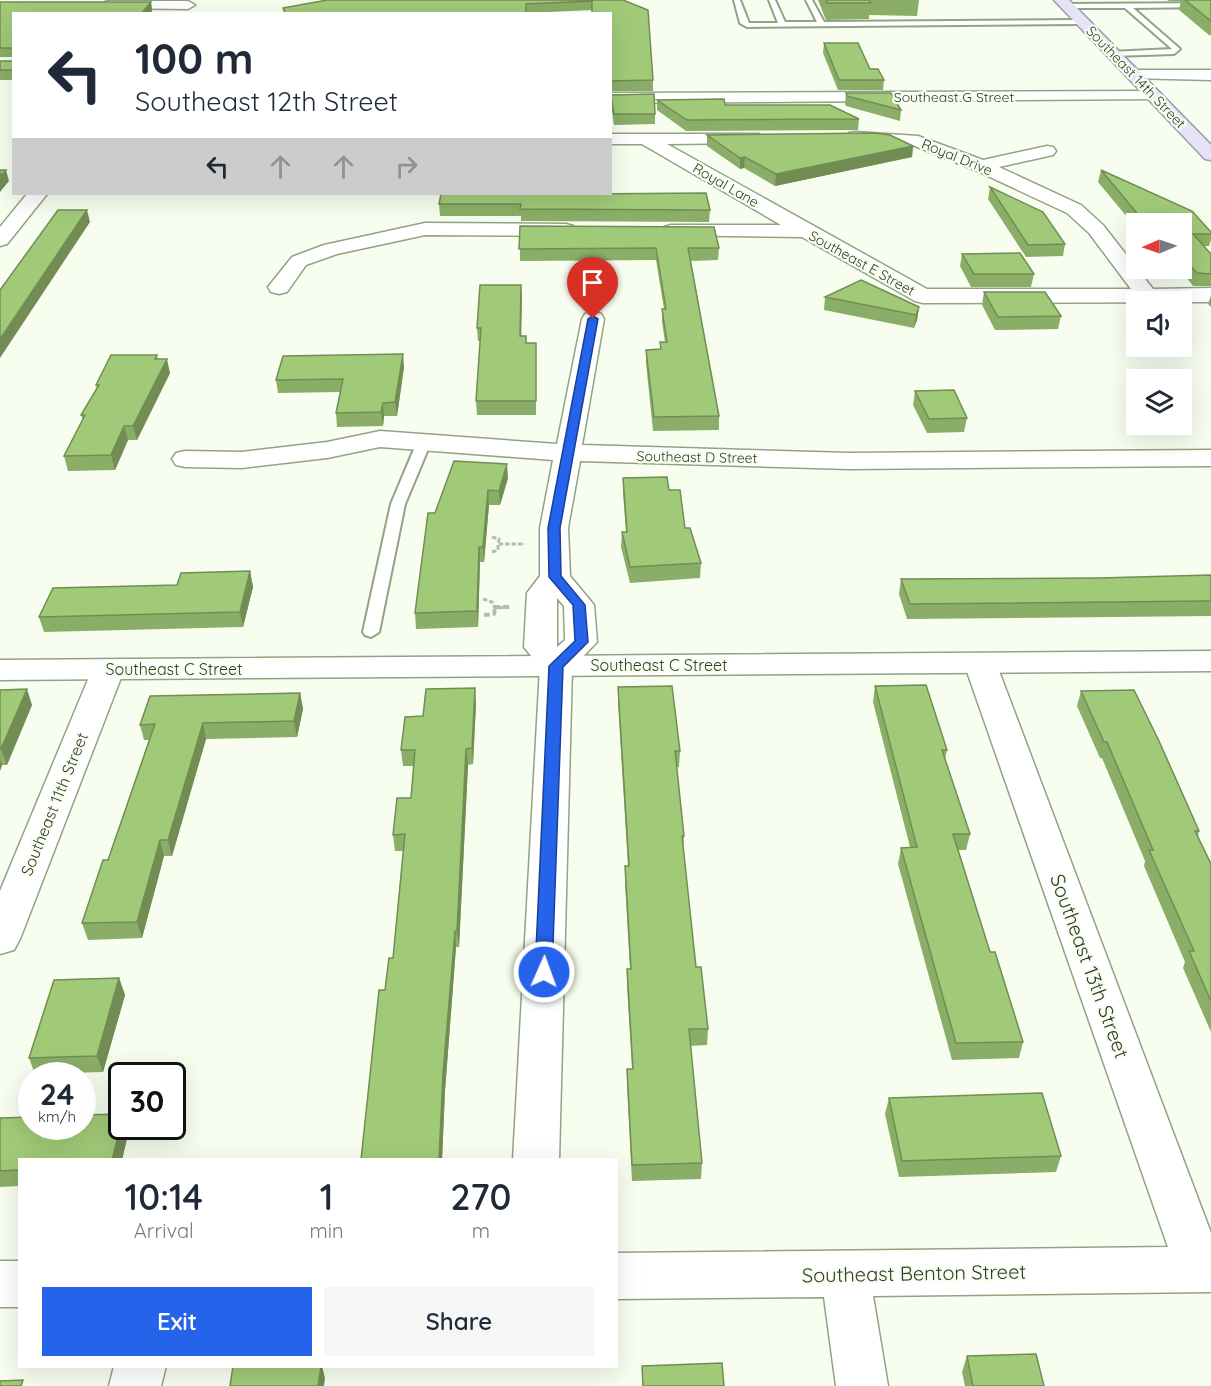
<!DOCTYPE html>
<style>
:root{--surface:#fff;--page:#f6f6f7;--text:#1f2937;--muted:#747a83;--accent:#2563eb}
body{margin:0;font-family:Quicksand,sans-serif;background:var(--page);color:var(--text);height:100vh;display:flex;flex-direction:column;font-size:22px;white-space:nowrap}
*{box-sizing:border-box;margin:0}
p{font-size:20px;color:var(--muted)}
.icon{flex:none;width:33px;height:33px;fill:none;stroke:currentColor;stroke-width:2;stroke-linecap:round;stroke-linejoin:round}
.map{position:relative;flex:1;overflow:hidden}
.panel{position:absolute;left:18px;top:1158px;width:600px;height:210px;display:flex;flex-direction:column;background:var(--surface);border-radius:0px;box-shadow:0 6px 24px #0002}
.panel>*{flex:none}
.banner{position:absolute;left:12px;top:12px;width:600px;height:183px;border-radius:0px;box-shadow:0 6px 24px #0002;background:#fff;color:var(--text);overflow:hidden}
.needle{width:39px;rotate:268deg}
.tools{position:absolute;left:1126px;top:213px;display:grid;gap:12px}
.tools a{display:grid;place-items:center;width:66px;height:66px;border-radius:0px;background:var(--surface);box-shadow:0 6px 24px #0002;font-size:30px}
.speed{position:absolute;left:18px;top:1062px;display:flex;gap:12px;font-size:30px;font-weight:700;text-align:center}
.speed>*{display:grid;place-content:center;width:78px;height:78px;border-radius:50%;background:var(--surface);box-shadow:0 6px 24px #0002;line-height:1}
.speed small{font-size:15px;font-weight:400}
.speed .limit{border:3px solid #111;border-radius:9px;background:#fff;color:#111}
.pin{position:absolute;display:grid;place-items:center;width:51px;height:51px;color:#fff;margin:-62px -26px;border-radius:50% 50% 50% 0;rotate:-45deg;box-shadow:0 0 6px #0007}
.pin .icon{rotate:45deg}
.me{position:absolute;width:66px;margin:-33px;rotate:2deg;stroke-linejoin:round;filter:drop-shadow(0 0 4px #0008)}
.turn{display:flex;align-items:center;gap:21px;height:126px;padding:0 24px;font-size:27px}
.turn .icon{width:78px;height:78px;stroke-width:2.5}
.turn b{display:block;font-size:42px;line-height:51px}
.lanes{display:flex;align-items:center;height:57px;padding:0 24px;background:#0003;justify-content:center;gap:30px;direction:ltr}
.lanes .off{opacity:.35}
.eta{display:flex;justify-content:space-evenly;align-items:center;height:102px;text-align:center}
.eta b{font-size:36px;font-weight:600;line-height:42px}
.button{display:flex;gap:12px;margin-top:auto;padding:12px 24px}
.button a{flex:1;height:69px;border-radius:0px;background:var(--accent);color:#fff;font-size:24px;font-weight:600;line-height:69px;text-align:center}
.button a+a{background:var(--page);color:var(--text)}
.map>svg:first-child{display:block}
</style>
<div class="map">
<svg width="1211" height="1386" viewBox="0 0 1211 1386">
<rect width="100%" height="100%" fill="#f7fef0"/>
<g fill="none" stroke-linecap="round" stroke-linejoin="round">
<defs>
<path id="service" d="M 734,0 L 740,0 L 749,23 L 778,23 L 769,0 L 775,0 L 785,22 L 817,22 L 806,0 L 812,0 L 824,22 L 1082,20 L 1086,22 L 1082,24 L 747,27 L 740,23 Z
M 1211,3 L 1211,7 L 1133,8 L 1180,49 L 1174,54 L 1113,56 L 1109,54 L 1110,52 L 1172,49 L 1125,8 L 1066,8 L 1063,6 L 1066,4 Z
M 424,438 L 431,442 L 405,504 L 379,632 L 371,637 L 365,635 L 363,632 L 391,504 L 417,442 Z"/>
<path id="minor" d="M 107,1 L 188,1 L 195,5 L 188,9 L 102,8 L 100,5 Z
M 1134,70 L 1211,70 L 1211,80 L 1128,78 L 1126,75 Z
M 1154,91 L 1160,93 L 1162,96 L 1160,99 L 610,103 L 610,93 Z
M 855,132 L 918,136 L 983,160 L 1047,146 L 1053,147 L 1056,151 L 1053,155 L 999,167 L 1081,205 L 1103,225 L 1153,289 L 1211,288 L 1211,302 L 923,303 L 915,301 L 802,237 L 664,235 L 661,231 L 664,227 L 671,225 L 781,225 L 642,144 L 610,144 L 610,134 L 759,134 L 762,138 L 759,142 L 753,143 L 667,144 L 927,289 L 1131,289 L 1089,233 L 1067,213 L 975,170 L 915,146 L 849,141 L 846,137 L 849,133 Z
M 27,194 L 47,194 L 7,244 L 0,246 L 0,227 Z
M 425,223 L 566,224 L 573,226 L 576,230 L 573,234 L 566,236 L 425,235 L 337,254 L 306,265 L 287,292 L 279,294 L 271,292 L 268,287 L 292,257 L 324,245 Z
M 593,312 L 601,314 L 604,319 L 582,445 L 849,453 L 1211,450 L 1211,466 L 849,469 L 580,461 L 568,528 L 570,576 L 594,605 L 597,642 L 572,668 L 559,1160 L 513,1160 L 540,667 L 524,647 L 527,593 L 540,576 L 540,528 L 553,460 L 380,447 L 327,458 L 242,468 L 185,467 L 176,465 L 172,459 L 176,453 L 185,451 L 242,452 L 327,442 L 380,431 L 557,444 L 582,319 L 585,314 ZM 557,598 L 564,606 L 565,640 L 557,647 Z
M 980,653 L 991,656 L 996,663 L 1211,1233 L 1211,1292 L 873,1296 L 888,1386 L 836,1386 L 824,1297 L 616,1299 L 616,1253 L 1168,1247 L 964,663 L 969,656 Z
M 108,660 L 119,663 L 124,670 L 20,939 L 14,950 L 0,954 L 0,891 L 92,670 L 97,663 Z
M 0,1261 L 20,1261 L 20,1307 L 0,1307 Z
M 114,1366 L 166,1366 L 161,1386 L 109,1386 Z"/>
<path id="tertiary" d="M 1211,651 L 1211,671 L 0,680 L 0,660 Z"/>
<path id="primary" d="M 1054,0 L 1069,0 L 1211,145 L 1211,160 L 1205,159 Z"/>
</defs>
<use href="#service" stroke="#92a383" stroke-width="4"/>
<use href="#minor" stroke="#92a383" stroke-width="3"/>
<use href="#tertiary" stroke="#92a383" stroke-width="3"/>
<use href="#primary" stroke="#9c9cad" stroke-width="3"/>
<path stroke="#b5bcae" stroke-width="3" stroke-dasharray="4.5 2" stroke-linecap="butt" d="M 492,537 L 499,539 L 498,544 L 525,544
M 492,552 L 498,550 L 498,544
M 483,599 L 492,602 L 495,608 L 511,607"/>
<path stroke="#b5bcae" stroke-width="4" stroke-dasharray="6 3" stroke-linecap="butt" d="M 494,607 L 511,607
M 484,615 L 494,614 L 495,608"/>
<use href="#service" fill="#fff" fill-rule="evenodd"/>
<use href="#minor" fill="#fff" fill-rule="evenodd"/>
<use href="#tertiary" fill="#fff" fill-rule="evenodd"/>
<use href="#primary" fill="#e6e3f7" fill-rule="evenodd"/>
</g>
<path fill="#8aae67" d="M 327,0 L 626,1 L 653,80 L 653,91 L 610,91 L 610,14 L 592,10 L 526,13 L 526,14 L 284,14 L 283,8 Z
M 818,0 L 919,0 L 917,16 L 869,15 L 869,19 L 826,20 Z
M 1167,0 L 1211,0 L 1211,35 L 1209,35 L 1179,10 L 1181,1 L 1169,1 Z
M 0,2 L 151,2 L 152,11 L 14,14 L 14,80 L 0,80 L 0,61 L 13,61 L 13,57 L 0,57 Z
M 824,43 L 870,69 L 884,80 L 883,90 L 838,90 L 823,53 Z
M 846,93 L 901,110 L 900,121 L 846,106 L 845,104 Z
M 611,95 L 655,114 L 655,124 L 614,125 L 611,105 Z
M 657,100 L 725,105 L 859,119 L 858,130 L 686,131 L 657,110 Z
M 707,135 L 913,146 L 912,157 L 775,186 L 744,168 L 740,169 L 707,146 Z
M 1101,170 L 1211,232 L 1211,240 L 1209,246 L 1203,246 L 1211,254 L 1211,286 L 1193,286 L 1179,268 L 1182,268 L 1182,224 L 1137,224 L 1137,229 L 1098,182 Z
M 990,187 L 1065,244 L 1063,256 L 1026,257 L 988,199 Z
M 441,194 L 710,210 L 709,222 L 521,221 L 521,216 L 440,216 L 439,204 Z
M 520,226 L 719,248 L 718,260 L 691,261 L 719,416 L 719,430 L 653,431 L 646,363 L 646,350 L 660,349 L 660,342 L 665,342 L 662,322 L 662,309 L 664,309 L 656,260 L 520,261 Z
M 962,254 L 1034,274 L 1031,287 L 971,287 L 960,266 Z
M 521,285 L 521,336 L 536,356 L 536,415 L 477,415 L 476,401 L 480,341 L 478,341 L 477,328 Z
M 984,292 L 1061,316 L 1058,329 L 995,330 L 982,305 Z
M 1211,295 L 1211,307 L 1208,304 Z
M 825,297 L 919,307 L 917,320 L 914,328 L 824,310 Z
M 157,355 L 158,359 L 170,373 L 137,440 L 128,440 L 115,470 L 68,471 L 64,456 L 83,420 L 81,415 L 97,389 L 96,385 Z
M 404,367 L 397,416 L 384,416 L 383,426 L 337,427 L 336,413 L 340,392 L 278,393 L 276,380 Z
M 915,391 L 967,418 L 964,432 L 927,433 L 913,405 Z
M 508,478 L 500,505 L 489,505 L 484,562 L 480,562 L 478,627 L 416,629 L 415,613 L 435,513 Z
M 623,478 L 669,490 L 685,528 L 701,563 L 700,578 L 630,583 L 621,547 L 622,532 L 626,532 L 623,493 Z
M 250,571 L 253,587 L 243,627 L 44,632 L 39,617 L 177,585 Z
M 1211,575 L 1211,616 L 907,619 L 899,594 L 901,579 L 1098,578 Z
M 875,686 L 947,750 L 945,759 L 970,834 L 966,850 L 958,850 L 990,952 L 1023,1042 L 1019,1058 L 952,1060 L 898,864 L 901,848 L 910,847 L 873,702 Z
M 618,687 L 680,751 L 679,767 L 677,767 L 684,836 L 683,852 L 696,967 L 708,1029 L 707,1045 L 690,1046 L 702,1163 L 701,1179 L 632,1181 L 627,1085 L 627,1069 L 632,1069 L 627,985 L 627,969 L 630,969 L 625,883 L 625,866 L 628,866 L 618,703 Z
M 0,690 L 32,705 L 7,765 L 2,765 L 0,771 Z
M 1081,691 L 1199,831 L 1198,836 L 1211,864 L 1211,1032 L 1183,968 L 1185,962 L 1144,866 L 1145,861 L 1102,758 L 1100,758 L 1077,706 Z
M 300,693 L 303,709 L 297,737 L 206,739 L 172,856 L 164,856 L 142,938 L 88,940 L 82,923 L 108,860 L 149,740 L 144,740 L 140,725 Z
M 476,704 L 473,764 L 468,765 L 459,947 L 456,947 L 445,1091 L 442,1160 L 361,1160 L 385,990 L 393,958 L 403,851 L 395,851 L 393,835 L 411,798 L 414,766 L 403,766 L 401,750 L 423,716 Z
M 119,978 L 125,995 L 103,1072 L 35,1074 L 29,1058 Z
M 889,1098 L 1061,1156 L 1056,1172 L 899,1177 L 885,1114 Z
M 0,1118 L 128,1126 L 129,1130 L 122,1160 L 20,1160 L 20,1186 L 0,1187 Z
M 967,1356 L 1044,1386 L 965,1386 L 962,1372 Z"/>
<path fill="#718d54" d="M 151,2 L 152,11 L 150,14 L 141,14 Z
M 913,146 L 912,157 L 775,186 L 776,174 Z
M 745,157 L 744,168 L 740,169 L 740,158 Z
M 6,170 L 9,181 L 0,192 L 0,177 Z
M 87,210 L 90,222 L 0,358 L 0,339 Z
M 521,285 L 522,297 L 521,349 L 520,336 Z
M 919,307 L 917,320 L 914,328 L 916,315 Z
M 403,354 L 404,367 L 397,416 L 395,402 Z
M 167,359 L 170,373 L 137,440 L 133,426 Z
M 383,403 L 384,416 L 383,426 L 381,412 Z
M 124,426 L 128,440 L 115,470 L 111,455 Z
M 507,464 L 508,478 L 500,505 L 499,491 Z
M 488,490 L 489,505 L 484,562 L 483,547 Z
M 479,547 L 480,562 L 478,627 L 477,611 Z
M 250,571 L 253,587 L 243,627 L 240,612 Z
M 475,688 L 476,704 L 473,764 L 472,748 Z
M 27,689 L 32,705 L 7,765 L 1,749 Z
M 300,693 L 303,709 L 297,737 L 294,721 Z
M 203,723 L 206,739 L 172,856 L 168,840 Z
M 466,749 L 468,765 L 459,947 L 457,931 Z
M 0,759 L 2,765 L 0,771 Z
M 160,840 L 164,856 L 142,938 L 137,922 Z
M 455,931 L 456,947 L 445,1091 L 442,1160 L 439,1160 L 443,1074 Z
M 119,978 L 125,995 L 103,1072 L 97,1056 Z
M 122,1121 L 122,1126 L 128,1126 L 129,1130 L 122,1160 L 112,1160 Z
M 321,1366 L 322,1366 L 325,1378 L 324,1386 L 318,1386 Z"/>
<path fill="#a1ca78" stroke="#718d54" stroke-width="1.5" d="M 327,0 L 623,0 L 648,10 L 653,80 L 610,81 L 610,14 L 592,14 L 592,1 L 526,4 L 526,14 L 286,14 L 283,8 Z
M 826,0 L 869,0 L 871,3 L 827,3 Z
M 1185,0 L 1211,0 L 1211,21 Z
M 0,2 L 151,2 L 141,14 L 14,14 L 14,70 L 0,70 L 0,61 L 13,61 L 13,48 L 0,48 Z
M 824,43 L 858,43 L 870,69 L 878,69 L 884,80 L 839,80 Z
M 846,93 L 891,93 L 901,110 L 847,96 Z
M 654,94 L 655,114 L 614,114 L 611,95 Z
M 724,99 L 725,105 L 830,105 L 859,119 L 687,120 L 657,100 Z
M 874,133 L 890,135 L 913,146 L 776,174 L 745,157 L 740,158 L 707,135 Z
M 0,170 L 6,170 L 0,177 Z
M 1101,170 L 1192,211 L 1211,232 L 1211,234 L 1193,234 L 1211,254 L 1211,274 L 1197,273 L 1182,256 L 1182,224 L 1146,224 Z
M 990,187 L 1043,212 L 1065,244 L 1028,245 Z
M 706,193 L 710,210 L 520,209 L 521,204 L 439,204 L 441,194 L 579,194 Z
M 58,210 L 87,210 L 0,339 L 0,290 Z
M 520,226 L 714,227 L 719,248 L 688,248 L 719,416 L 654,417 L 646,350 L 661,349 L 660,342 L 667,342 L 662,309 L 666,309 L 656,248 L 519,249 Z
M 1020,253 L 1034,274 L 974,274 L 962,254 Z
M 861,280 L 919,307 L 916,315 L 825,297 Z
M 480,285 L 521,285 L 520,336 L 526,336 L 526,343 L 536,343 L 536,401 L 476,401 L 481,328 L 477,328 Z
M 984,292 L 1045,292 L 1061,316 L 998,317 Z
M 403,354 L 395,402 L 383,403 L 381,412 L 336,413 L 343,379 L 276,380 L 283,356 Z
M 111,355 L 157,355 L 155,359 L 167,359 L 133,426 L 124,426 L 111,455 L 64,456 L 85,415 L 81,415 L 99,385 L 96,385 Z
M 954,390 L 967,418 L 929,419 L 915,391 Z
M 454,461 L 507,464 L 499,491 L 488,490 L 483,547 L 479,547 L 477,611 L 415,613 L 428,513 L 435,513 Z
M 667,477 L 669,490 L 680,490 L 685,528 L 690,528 L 701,563 L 630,567 L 622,532 L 627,532 L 623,478 Z
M 250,571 L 240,612 L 39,617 L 53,588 L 177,585 L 181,573 Z
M 1211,575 L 1211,601 L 1205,601 L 910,604 L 901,579 L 1098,578 Z
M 926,685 L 947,750 L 942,750 L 970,834 L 953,834 L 990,952 L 995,952 L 1023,1042 L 956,1043 L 901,848 L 917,847 L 875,686 Z
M 672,686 L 680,751 L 675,751 L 684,836 L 682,836 L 696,967 L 701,967 L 708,1029 L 689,1029 L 702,1163 L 632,1165 L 627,1069 L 633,1069 L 627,969 L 631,969 L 625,866 L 629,866 L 618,687 Z
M 475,688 L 472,748 L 466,749 L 457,931 L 455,931 L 443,1074 L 439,1160 L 361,1160 L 379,990 L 385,990 L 389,958 L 393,958 L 405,834 L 393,835 L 397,798 L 411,798 L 415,750 L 401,750 L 405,717 L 423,716 L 426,689 Z
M 27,689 L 1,749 L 0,749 L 0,690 Z
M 1134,690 L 1159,741 L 1199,831 L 1195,831 L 1211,864 L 1211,1001 L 1189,951 L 1194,951 L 1149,850 L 1153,850 L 1107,742 L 1104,742 L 1081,691 Z
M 300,693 L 294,721 L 203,723 L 168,840 L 160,840 L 137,922 L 82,923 L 103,860 L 108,860 L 155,724 L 140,725 L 150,696 Z
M 119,978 L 97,1056 L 29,1058 L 54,980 Z
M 1042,1093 L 1061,1156 L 902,1161 L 889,1098 Z
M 122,1114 L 122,1121 L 112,1160 L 20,1160 L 20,1170 L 0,1171 L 0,1118 L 32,1117 L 32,1126 L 82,1126 L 82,1115 Z
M 1036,1354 L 1044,1386 L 973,1386 L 967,1356 Z
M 722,1363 L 724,1386 L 643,1386 L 642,1366 Z
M 233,1366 L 321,1366 L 318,1386 L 230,1386 Z
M 23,1380 L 21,1386 L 0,1386 L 0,1381 Z"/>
<path fill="#2563eb" stroke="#184099" stroke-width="1.5" d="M 593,316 L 598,319 L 560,528 L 561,576 L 585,605 L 588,642 L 563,667 L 552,972 L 550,976 L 544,978 L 538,976 L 535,972 L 549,666 L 575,641 L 573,605 L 549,577 L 548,528 L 588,319 Z"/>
<g text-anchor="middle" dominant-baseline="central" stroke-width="4.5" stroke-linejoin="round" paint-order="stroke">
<g font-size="14" fill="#333a2c" stroke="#f7fef0">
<text transform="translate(1136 77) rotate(46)">Southeast 14th Street</text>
<text x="954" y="97">Southeast G Street</text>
<text transform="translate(957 157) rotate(22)">Royal Drive</text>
<text transform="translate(726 185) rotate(30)">Royal Lane</text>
<text transform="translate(862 263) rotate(29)">Southeast E Street</text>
<text transform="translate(697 457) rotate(1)">Southeast D Street</text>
</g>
<g font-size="16" fill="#333a2c" stroke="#f7fef0">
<text x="659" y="665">Southeast C Street</text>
<text x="174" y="669">Southeast C Street</text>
<text transform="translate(54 804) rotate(-68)">Southeast 11th Street</text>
</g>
<g font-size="20" fill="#333a2c" stroke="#f7fef0">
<text transform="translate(1090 966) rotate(70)">Southeast 13th Street</text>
<text transform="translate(914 1273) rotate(-1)">Southeast Benton Street</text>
</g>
</g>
</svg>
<div class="tools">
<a><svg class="needle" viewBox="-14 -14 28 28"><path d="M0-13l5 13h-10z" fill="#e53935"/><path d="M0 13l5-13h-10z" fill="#747a83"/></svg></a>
<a><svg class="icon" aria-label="sound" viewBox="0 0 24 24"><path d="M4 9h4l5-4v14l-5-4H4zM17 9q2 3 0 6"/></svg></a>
<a><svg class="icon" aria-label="layers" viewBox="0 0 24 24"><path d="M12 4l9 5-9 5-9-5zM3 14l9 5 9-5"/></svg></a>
</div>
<div class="speed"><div>24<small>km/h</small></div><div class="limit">30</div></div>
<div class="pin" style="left:593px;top:319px;background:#d93025"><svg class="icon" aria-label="arrive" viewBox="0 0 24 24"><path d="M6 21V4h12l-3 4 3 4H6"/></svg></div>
<svg class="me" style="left:544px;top:972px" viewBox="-20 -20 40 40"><circle r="17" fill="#2563eb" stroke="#fff" stroke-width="3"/><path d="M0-11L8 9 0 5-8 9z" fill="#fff"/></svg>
<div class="banner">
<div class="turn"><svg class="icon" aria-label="left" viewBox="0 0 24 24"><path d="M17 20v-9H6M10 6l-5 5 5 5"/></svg><div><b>100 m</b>Southeast 12th Street</div></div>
<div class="lanes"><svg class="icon" aria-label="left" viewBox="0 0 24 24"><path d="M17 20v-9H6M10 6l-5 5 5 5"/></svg><svg class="icon off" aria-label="ahead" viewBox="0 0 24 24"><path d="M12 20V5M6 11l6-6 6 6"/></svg><svg class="icon off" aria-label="ahead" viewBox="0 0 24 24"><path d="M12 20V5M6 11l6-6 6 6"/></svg><svg class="icon off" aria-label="right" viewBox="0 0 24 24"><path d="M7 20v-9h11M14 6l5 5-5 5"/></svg></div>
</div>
<section class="panel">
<div class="eta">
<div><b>10:14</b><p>Arrival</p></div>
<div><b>1</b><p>min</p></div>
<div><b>270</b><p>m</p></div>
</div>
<div class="button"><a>Exit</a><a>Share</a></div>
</section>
</div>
